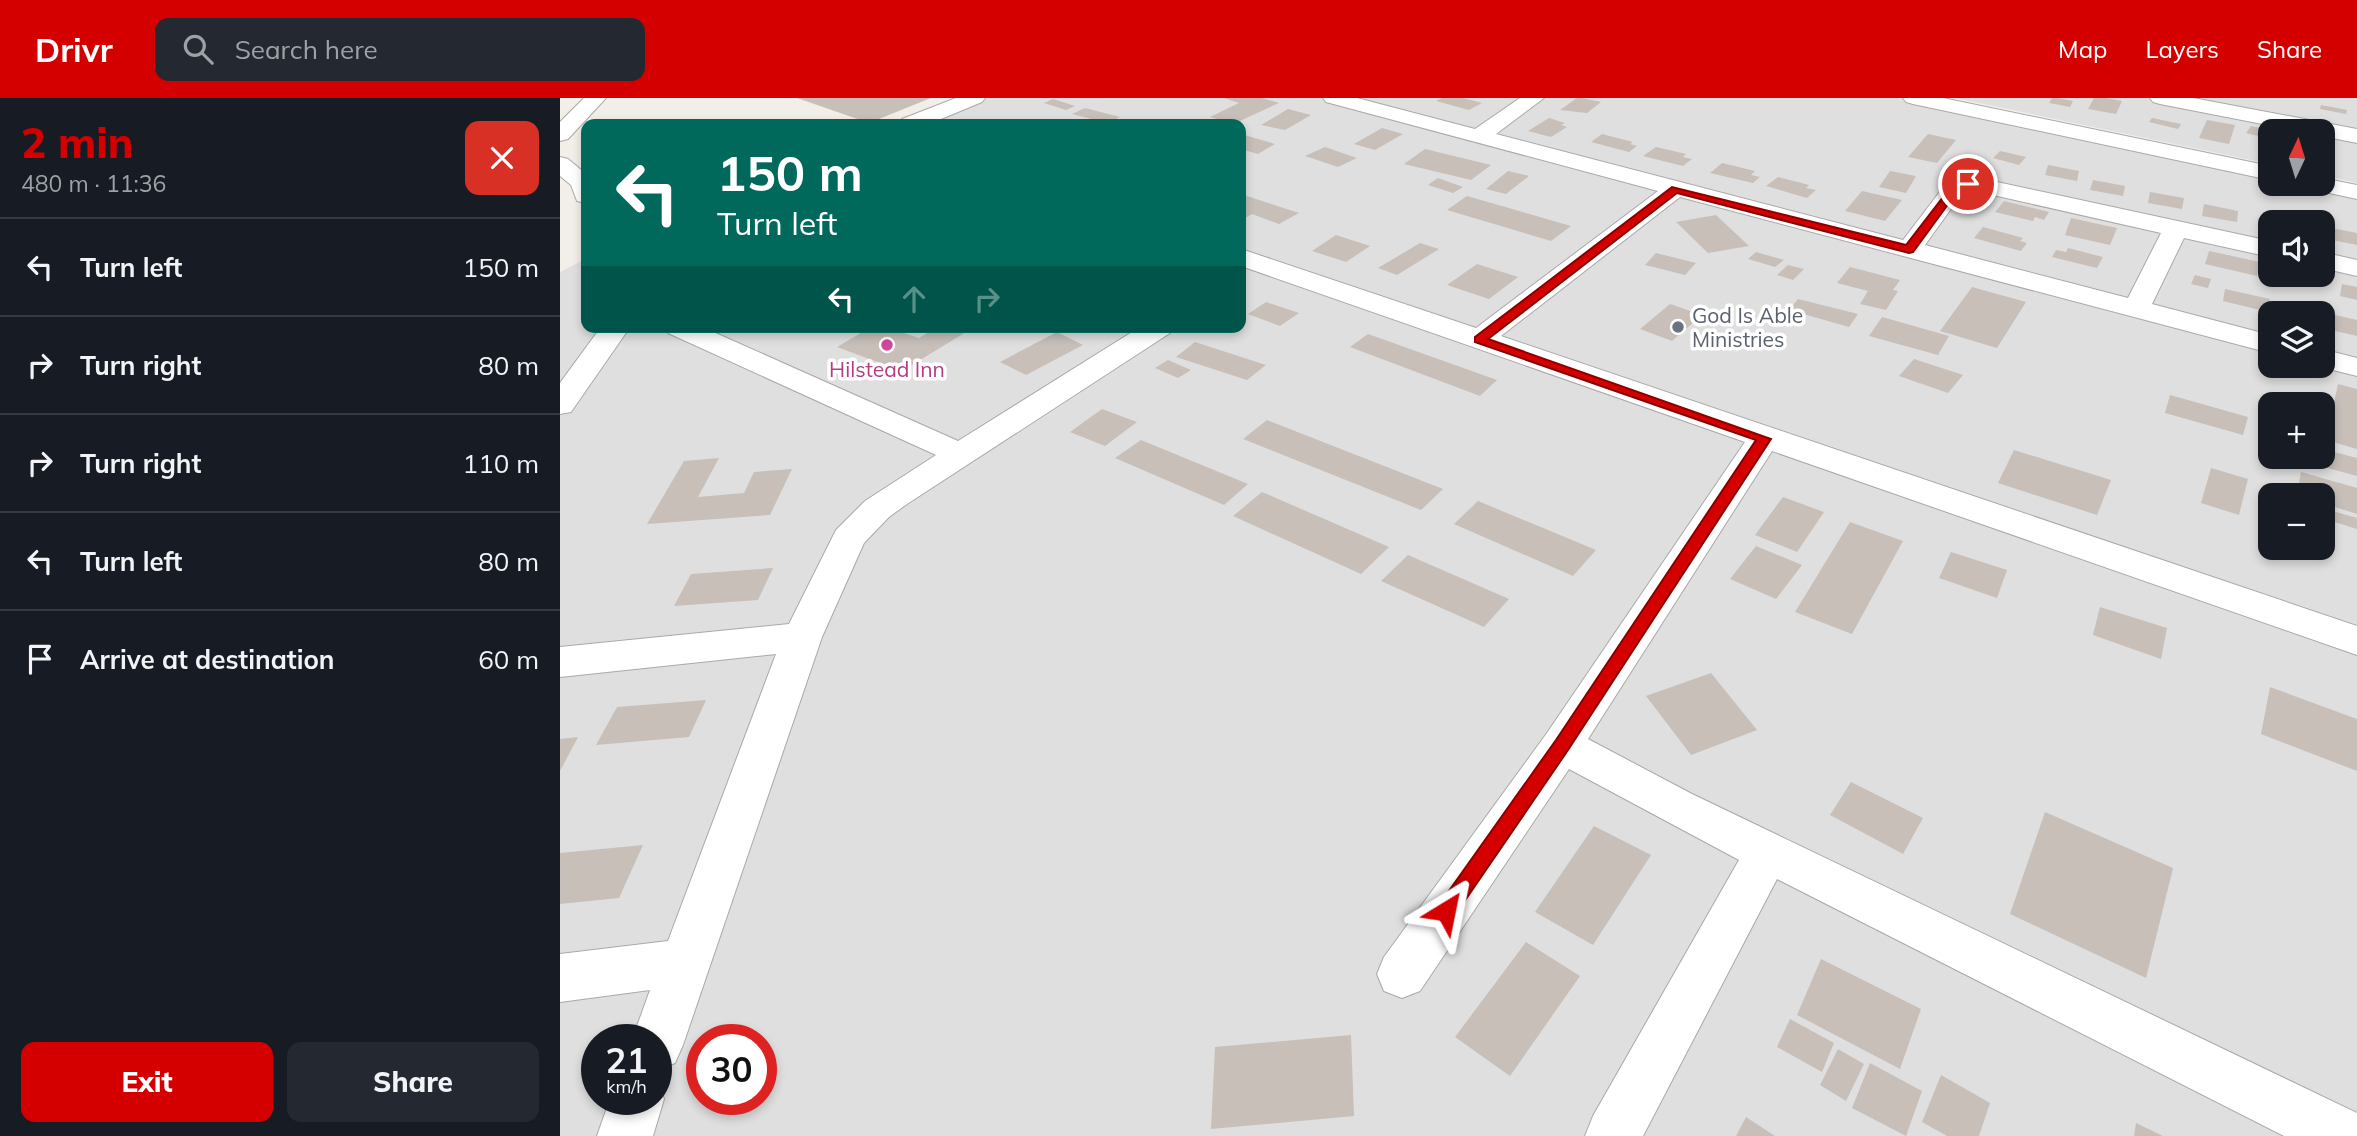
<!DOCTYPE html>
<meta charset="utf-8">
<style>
:root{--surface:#171b24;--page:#242831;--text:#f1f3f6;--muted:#9ea1a6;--line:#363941;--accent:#d40000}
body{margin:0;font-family:Mulish,sans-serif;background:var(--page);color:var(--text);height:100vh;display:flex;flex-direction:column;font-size:26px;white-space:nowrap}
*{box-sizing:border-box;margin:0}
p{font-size:23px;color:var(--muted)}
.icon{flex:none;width:38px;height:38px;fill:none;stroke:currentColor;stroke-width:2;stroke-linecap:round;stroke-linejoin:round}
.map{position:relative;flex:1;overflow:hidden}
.drawer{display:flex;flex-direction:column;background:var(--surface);width:560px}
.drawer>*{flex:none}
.banner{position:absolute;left:21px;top:21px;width:665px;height:214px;border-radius:14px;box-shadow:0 4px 10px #0003;background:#00695c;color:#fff;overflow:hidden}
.needle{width:46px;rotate:4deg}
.controls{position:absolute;left:1698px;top:21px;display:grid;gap:14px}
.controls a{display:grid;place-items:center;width:77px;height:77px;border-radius:14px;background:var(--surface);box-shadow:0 4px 10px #0003;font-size:35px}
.speed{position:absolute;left:21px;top:926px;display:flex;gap:14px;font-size:35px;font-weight:700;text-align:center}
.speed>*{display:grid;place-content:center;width:91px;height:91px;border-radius:50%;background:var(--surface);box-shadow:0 4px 10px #0003;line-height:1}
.speed small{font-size:18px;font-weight:400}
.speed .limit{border:10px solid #d22;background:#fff;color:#111}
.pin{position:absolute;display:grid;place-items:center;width:60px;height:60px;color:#fff;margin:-30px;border:4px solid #fff;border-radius:50%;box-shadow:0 2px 7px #0007}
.me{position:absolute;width:77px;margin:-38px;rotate:35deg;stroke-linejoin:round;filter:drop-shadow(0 0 5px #0008)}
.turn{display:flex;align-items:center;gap:24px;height:147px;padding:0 21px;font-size:32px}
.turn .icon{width:91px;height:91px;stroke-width:2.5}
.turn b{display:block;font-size:49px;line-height:60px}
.lanes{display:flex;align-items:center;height:66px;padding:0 21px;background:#0003;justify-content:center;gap:35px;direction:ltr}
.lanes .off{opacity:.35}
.round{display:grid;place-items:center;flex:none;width:74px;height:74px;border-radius:14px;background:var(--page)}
.summary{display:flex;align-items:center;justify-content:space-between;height:119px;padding:0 21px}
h1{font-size:42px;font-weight:800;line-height:52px;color:var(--accent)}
.button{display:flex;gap:14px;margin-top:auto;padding:14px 21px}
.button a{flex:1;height:80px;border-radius:14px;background:var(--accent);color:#fff;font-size:28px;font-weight:800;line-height:80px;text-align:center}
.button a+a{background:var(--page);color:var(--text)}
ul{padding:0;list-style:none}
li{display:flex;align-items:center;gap:21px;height:98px;padding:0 21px;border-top:2px solid var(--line)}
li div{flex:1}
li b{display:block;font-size:26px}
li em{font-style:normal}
header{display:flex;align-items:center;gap:42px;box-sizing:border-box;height:98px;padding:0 35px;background:var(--accent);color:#fff}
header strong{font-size:33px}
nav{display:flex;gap:38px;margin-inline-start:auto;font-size:24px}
.search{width:490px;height:63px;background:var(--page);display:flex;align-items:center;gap:18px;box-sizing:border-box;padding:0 24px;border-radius:14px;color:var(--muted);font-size:26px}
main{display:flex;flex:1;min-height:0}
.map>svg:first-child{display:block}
</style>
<header>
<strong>Drivr</strong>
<div class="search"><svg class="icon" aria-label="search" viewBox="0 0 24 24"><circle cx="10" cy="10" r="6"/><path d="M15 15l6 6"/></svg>Search here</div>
<nav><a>Map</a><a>Layers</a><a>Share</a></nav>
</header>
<main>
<section class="drawer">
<div class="summary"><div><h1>2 min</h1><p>480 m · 11:36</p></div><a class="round" style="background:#d93025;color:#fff"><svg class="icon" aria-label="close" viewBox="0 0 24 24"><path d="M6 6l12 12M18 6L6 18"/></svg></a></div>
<ul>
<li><svg class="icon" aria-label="left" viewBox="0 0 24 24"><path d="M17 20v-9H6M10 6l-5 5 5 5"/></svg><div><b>Turn left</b></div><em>150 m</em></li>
<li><svg class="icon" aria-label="right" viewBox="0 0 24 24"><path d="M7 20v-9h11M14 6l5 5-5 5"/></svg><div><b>Turn right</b></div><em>80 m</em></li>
<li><svg class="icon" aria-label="right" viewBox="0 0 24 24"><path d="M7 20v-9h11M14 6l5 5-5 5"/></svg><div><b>Turn right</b></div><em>110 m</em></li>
<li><svg class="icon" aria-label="left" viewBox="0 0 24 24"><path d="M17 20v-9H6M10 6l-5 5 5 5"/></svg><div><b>Turn left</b></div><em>80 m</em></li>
<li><svg class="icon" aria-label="arrive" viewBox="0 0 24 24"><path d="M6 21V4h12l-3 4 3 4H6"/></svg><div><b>Arrive at destination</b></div><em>60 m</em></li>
</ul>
<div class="button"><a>Exit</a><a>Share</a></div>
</section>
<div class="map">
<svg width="1797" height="1038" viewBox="0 0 1797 1038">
<rect width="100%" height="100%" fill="#f2efe9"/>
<path fill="#e0dfdf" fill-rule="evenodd" d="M 422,0 L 1336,0 L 1710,80 L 1710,86 L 1738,86 L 1797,98 L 1797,1038 L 0,1038 L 0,174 L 26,161 L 26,229 L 681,229 L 681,26 L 357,26 ZM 1710,124 L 1762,124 L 1762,177 L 1710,177 ZM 1710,215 L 1762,215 L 1762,268 L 1710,268 ZM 1710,306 L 1762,306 L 1762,359 L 1710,359 ZM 1710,397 L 1762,397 L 1762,450 L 1710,450 ZM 37,942 L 96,942 L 96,1001 L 37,1001 ZM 142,942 L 201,942 L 201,1001 L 142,1001 Z
M 1395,0 L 1797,0 L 1797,85 L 1762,77 L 1762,33 L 1710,33 L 1710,66 Z"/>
<path fill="#c7bfb8" d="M 237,0 L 371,0 L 309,25 Z
M 664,0 L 702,0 L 719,5 L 673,26 L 650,19 L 679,5 Z
M 882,0 L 903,0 L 922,5 L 909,12 L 876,3 Z
M 1017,0 L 1022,0 L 1041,4 L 1027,15 L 1000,12 Z
M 1492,0 L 1497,0 L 1513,3 L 1510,9 L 1489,5 Z
M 1534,0 L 1546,0 L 1562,3 L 1556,16 L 1528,11 Z
M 493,1 L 515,8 L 506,12 L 484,5 Z
M 1761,7 L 1787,12 L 1786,16 L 1760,11 Z
M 525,10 L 560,19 L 547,25 L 512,16 Z
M 728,11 L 751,17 L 725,32 L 701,27 Z
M 989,20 L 1005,25 L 1001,27 L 1007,29 L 991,39 L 968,33 Z
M 1592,20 L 1621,26 L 1618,31 L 1589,24 Z
M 1647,22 L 1675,27 L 1669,46 L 1639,40 Z
M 1691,28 L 1710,32 L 1710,41 L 1686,35 Z
M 822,30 L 843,36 L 815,52 L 794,46 Z
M 681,36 L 715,46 L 698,56 L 681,51 Z
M 1042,36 L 1073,44 L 1070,46 L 1077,48 L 1069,54 L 1031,44 Z
M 1368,36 L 1396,42 L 1377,65 L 1348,59 Z
M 765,49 L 797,60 L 778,69 L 745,58 Z
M 1096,49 L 1126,56 L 1123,59 L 1132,61 L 1123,68 L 1083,58 Z
M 865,51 L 931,67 L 911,82 L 844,66 Z
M 1440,53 L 1466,59 L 1459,67 L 1433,60 Z
M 1162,65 L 1195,73 L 1191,77 L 1200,79 L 1193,85 L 1150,75 Z
M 1488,67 L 1519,73 L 1517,83 L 1485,77 Z
M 948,73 L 969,78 L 946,96 L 926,91 Z
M 1330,73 L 1356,78 L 1346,95 L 1319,89 Z
M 1218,79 L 1249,87 L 1246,90 L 1256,92 L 1247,100 L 1206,88 Z
M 878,80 L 903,89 L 893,95 L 868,87 Z
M 1533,82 L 1565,88 L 1563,98 L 1530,92 Z
M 1302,93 L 1342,102 L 1325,123 L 1285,113 Z
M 1590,94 L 1624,100 L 1622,111 L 1588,105 Z
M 681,96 L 739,115 L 719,126 L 692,116 L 684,121 L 681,119 Z
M 907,98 L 1011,128 L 991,143 L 887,112 Z
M 1444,103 L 1489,114 L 1484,122 L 1475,119 L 1473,123 L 1435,114 Z
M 1644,106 L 1678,113 L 1677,124 L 1642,118 Z
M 1156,117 L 1189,148 L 1148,155 L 1116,124 Z
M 1511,120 L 1557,130 L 1550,147 L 1505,137 Z
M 1423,129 L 1463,140 L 1460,143 L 1467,145 L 1461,153 L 1414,140 Z
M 1771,130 L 1797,135 L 1797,147 L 1772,142 Z
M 776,137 L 810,148 L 786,164 L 752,153 Z
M 860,145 L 879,151 L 837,177 L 818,170 Z
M 1508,150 L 1543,159 L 1537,170 L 1492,159 L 1496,152 L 1506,154 Z
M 1649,153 L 1700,164 L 1697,178 L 1645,166 Z
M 1196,154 L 1224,162 L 1215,169 L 1188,161 Z
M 1096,155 L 1136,165 L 1125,177 L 1085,167 Z
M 917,166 L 958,179 L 929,201 L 887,187 Z
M 1228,167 L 1244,171 L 1233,182 L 1217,177 Z
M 1290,169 L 1340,182 L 1333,192 L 1338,193 L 1326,212 L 1300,206 L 1308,193 L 1277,185 Z
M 1635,177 L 1651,181 L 1648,190 L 1631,186 Z
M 1782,186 L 1797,189 L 1797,202 L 1780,198 Z
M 1412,189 L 1466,204 L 1437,250 L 1380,233 Z
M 1665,191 L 1710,201 L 1708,214 L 1663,203 Z
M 1238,201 L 1298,216 L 1289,229 L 1229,212 Z
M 706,204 L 739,215 L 720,228 L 688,216 Z
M 1110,206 L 1142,217 L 1112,243 L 1080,231 Z
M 1762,214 L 1797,222 L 1797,238 L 1762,230 Z
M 1322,219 L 1389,238 L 1378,257 L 1309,238 Z
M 311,229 L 353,229 L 344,235 L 359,240 L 377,229 L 411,231 L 342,273 L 277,249 Z
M 497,234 L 523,247 L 466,277 L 440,264 Z
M 808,236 L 937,282 L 920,298 L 790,249 Z
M 635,244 L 706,267 L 687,282 L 616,259 Z
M 1354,261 L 1403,277 L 1388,295 L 1339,278 Z
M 608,262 L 631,272 L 618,280 L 595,270 Z
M 1778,286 L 1797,291 L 1797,351 L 1766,342 Z
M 1610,297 L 1688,319 L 1683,337 L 1605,315 Z
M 542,311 L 577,324 L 545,348 L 510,334 Z
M 707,322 L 883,391 L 861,412 L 683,341 Z
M 581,342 L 688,386 L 664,407 L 555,360 Z
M 1762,351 L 1797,360 L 1797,378 L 1753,366 L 1754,359 L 1762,359 Z
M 1454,352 L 1551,382 L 1537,417 L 1438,385 Z
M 159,360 L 138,399 L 184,395 L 194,374 L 232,371 L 210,417 L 87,426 L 124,363 Z
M 1651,370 L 1688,381 L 1679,417 L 1641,405 Z
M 1741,374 L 1797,390 L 1797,416 L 1762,405 L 1762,397 L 1737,397 Z
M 702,394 L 829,449 L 801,476 L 673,418 Z
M 1223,399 L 1264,414 L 1237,454 L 1195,437 Z
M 918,403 L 1036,452 L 1013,478 L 894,426 Z
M 1762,410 L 1797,420 L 1797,431 L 1762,420 Z
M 1290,424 L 1343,443 L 1292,536 L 1235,514 Z
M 1196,448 L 1242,467 L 1216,501 L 1170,481 Z
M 1391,454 L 1447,472 L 1437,500 L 1379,480 Z
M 848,457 L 949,501 L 924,529 L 821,483 Z
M 213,470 L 198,502 L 114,508 L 131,476 Z
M 1540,509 L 1607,530 L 1601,561 L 1533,537 Z
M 1151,575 L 1197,632 L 1131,657 L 1086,598 Z
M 1710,589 L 1797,621 L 1797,673 L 1701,636 Z
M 146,602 L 129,639 L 36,647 L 57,609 Z
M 18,639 L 0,673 L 0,641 Z
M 1291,684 L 1363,720 L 1343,756 L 1270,717 Z
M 1485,714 L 1613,770 L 1586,880 L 1450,816 Z
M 1034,728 L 1091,757 L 1033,847 L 975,814 Z
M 83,747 L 59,800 L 0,806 L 0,755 Z
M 966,844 L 1020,878 L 950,978 L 895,939 Z
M 1261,861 L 1361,911 L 1340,971 L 1237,917 Z
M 1230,921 L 1274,945 L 1262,974 L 1217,949 Z
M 791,937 L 794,1018 L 651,1031 L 655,949 Z
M 1278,951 L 1304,966 L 1286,1003 L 1260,987 Z
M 1310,965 L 1362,993 L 1346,1038 L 1292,1010 Z
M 1381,977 L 1430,1005 L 1419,1038 L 1387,1038 L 1362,1024 Z
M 1186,1019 L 1215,1038 L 1176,1038 Z
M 1576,1025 L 1603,1038 L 1574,1038 Z"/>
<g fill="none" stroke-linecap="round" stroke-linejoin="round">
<defs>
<path id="minor" d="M 396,0 L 425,0 L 422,4 L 369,26 L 339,26 L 342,21 Z
M 763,0 L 797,0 L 915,31 L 960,0 L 984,0 L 936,36 L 1343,142 L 1385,87 L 1414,79 L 1710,143 L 1710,159 L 1624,140 L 1592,206 L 1710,237 L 1710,255 L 1120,99 L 941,238 L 1797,528 L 1797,557 L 1212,353 L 1028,641 L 1132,696 L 1797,1015 L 1797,1038 L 1724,1038 L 1217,781 L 1083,1038 L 1025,1038 L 1033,1018 L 1179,762 L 1009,671 L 860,893 L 842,900 L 824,893 L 817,876 L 824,859 L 987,635 L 1185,344 L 681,168 L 681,151 L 916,230 L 1098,93 L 766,4 ZM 1415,93 L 1601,135 L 1568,200 L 1365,147 L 1401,97 Z
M 1343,0 L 1383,0 L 1710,68 L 1710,82 L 1353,6 L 1346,4 Z
M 1590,0 L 1633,0 L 1797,31 L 1797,45 L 1762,38 L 1762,33 L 1738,33 L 1600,6 L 1593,4 Z
M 0,59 L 8,61 L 26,76 L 26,105 L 17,103 L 11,87 L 0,78 Z
M 1762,80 L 1797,87 L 1797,101 L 1751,91 L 1747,86 L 1762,86 Z
M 1762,154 L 1797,162 L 1797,178 L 1762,170 Z
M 41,229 L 70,229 L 11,314 L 0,316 L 0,285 Z
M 104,229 L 142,229 L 398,343 L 580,229 L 614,229 L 610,235 L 347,406 L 329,419 L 304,445 L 262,539 L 123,947 L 115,965 L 96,973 L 96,942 L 72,942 L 90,892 L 0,904 L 0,856 L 108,843 L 216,556 L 0,579 L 0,549 L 229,526 L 276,432 L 305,403 L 376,357 L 108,235 Z
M 1762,251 L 1797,260 L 1797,278 L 1757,268 L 1762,268 Z
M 96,982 L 104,1001 L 93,1038 L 37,1038 L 50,1001 L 96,1001 Z"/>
<path id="tertiary" d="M 24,0 L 46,0 L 8,41 L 0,43 L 0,24 Z"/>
</defs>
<use href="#minor" stroke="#a9a9a9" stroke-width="2"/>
<use href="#tertiary" stroke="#a9a9a9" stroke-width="2"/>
<use href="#minor" fill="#fff" fill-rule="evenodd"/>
<use href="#tertiary" fill="#fff" fill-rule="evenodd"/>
</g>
<path fill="#d40000" stroke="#8a0000" stroke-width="2" d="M 1408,83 L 1413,86 L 1412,88 L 1397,94 L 1353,154 L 1349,155 L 1117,95 L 928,241 L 1211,341 L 1008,652 L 893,820 L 886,822 L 879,820 L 876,813 L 879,807 L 996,642 L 1196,342 L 915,244 L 915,239 L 1112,89 L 1346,147 L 1390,90 Z"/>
<circle fill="#6b7280" stroke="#fff" stroke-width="2.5" cx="1118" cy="229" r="7"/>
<circle fill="#d1479c" stroke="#fff" stroke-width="2.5" cx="327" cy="247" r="7"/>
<g text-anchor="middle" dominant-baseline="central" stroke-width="7" stroke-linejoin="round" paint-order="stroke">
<g font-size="21" fill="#5b616d" stroke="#fff" text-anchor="start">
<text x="1132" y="217">God Is Able<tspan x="1132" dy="24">Ministries</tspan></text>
</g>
<g font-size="21" fill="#b23c85" stroke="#fff">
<text x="327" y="271">Hilstead Inn</text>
</g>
</g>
</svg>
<div class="controls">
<a><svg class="needle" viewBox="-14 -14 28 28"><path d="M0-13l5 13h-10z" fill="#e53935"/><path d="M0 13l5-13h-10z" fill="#9ea1a6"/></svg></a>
<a><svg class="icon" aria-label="sound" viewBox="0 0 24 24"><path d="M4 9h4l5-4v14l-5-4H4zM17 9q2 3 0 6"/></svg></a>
<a><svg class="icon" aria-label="layers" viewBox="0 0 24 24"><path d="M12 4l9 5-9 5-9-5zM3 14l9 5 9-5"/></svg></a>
<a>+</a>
<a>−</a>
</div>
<div class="speed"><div>21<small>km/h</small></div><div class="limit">30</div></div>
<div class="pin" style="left:1408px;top:86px;background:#d93025"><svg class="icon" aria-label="arrive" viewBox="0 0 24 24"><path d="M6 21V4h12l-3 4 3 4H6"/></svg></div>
<svg class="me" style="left:886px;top:813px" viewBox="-20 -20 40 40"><path d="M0-17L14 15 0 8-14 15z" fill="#d40000" stroke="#fff" stroke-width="4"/></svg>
<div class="banner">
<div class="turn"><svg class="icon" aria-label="left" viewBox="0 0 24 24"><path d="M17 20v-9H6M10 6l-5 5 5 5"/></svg><div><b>150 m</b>Turn left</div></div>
<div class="lanes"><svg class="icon" aria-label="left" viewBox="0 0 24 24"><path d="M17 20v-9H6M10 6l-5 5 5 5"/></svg><svg class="icon off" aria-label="ahead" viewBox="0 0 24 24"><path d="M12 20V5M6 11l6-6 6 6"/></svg><svg class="icon off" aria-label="right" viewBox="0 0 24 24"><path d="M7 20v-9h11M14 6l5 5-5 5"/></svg></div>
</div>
</div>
</main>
